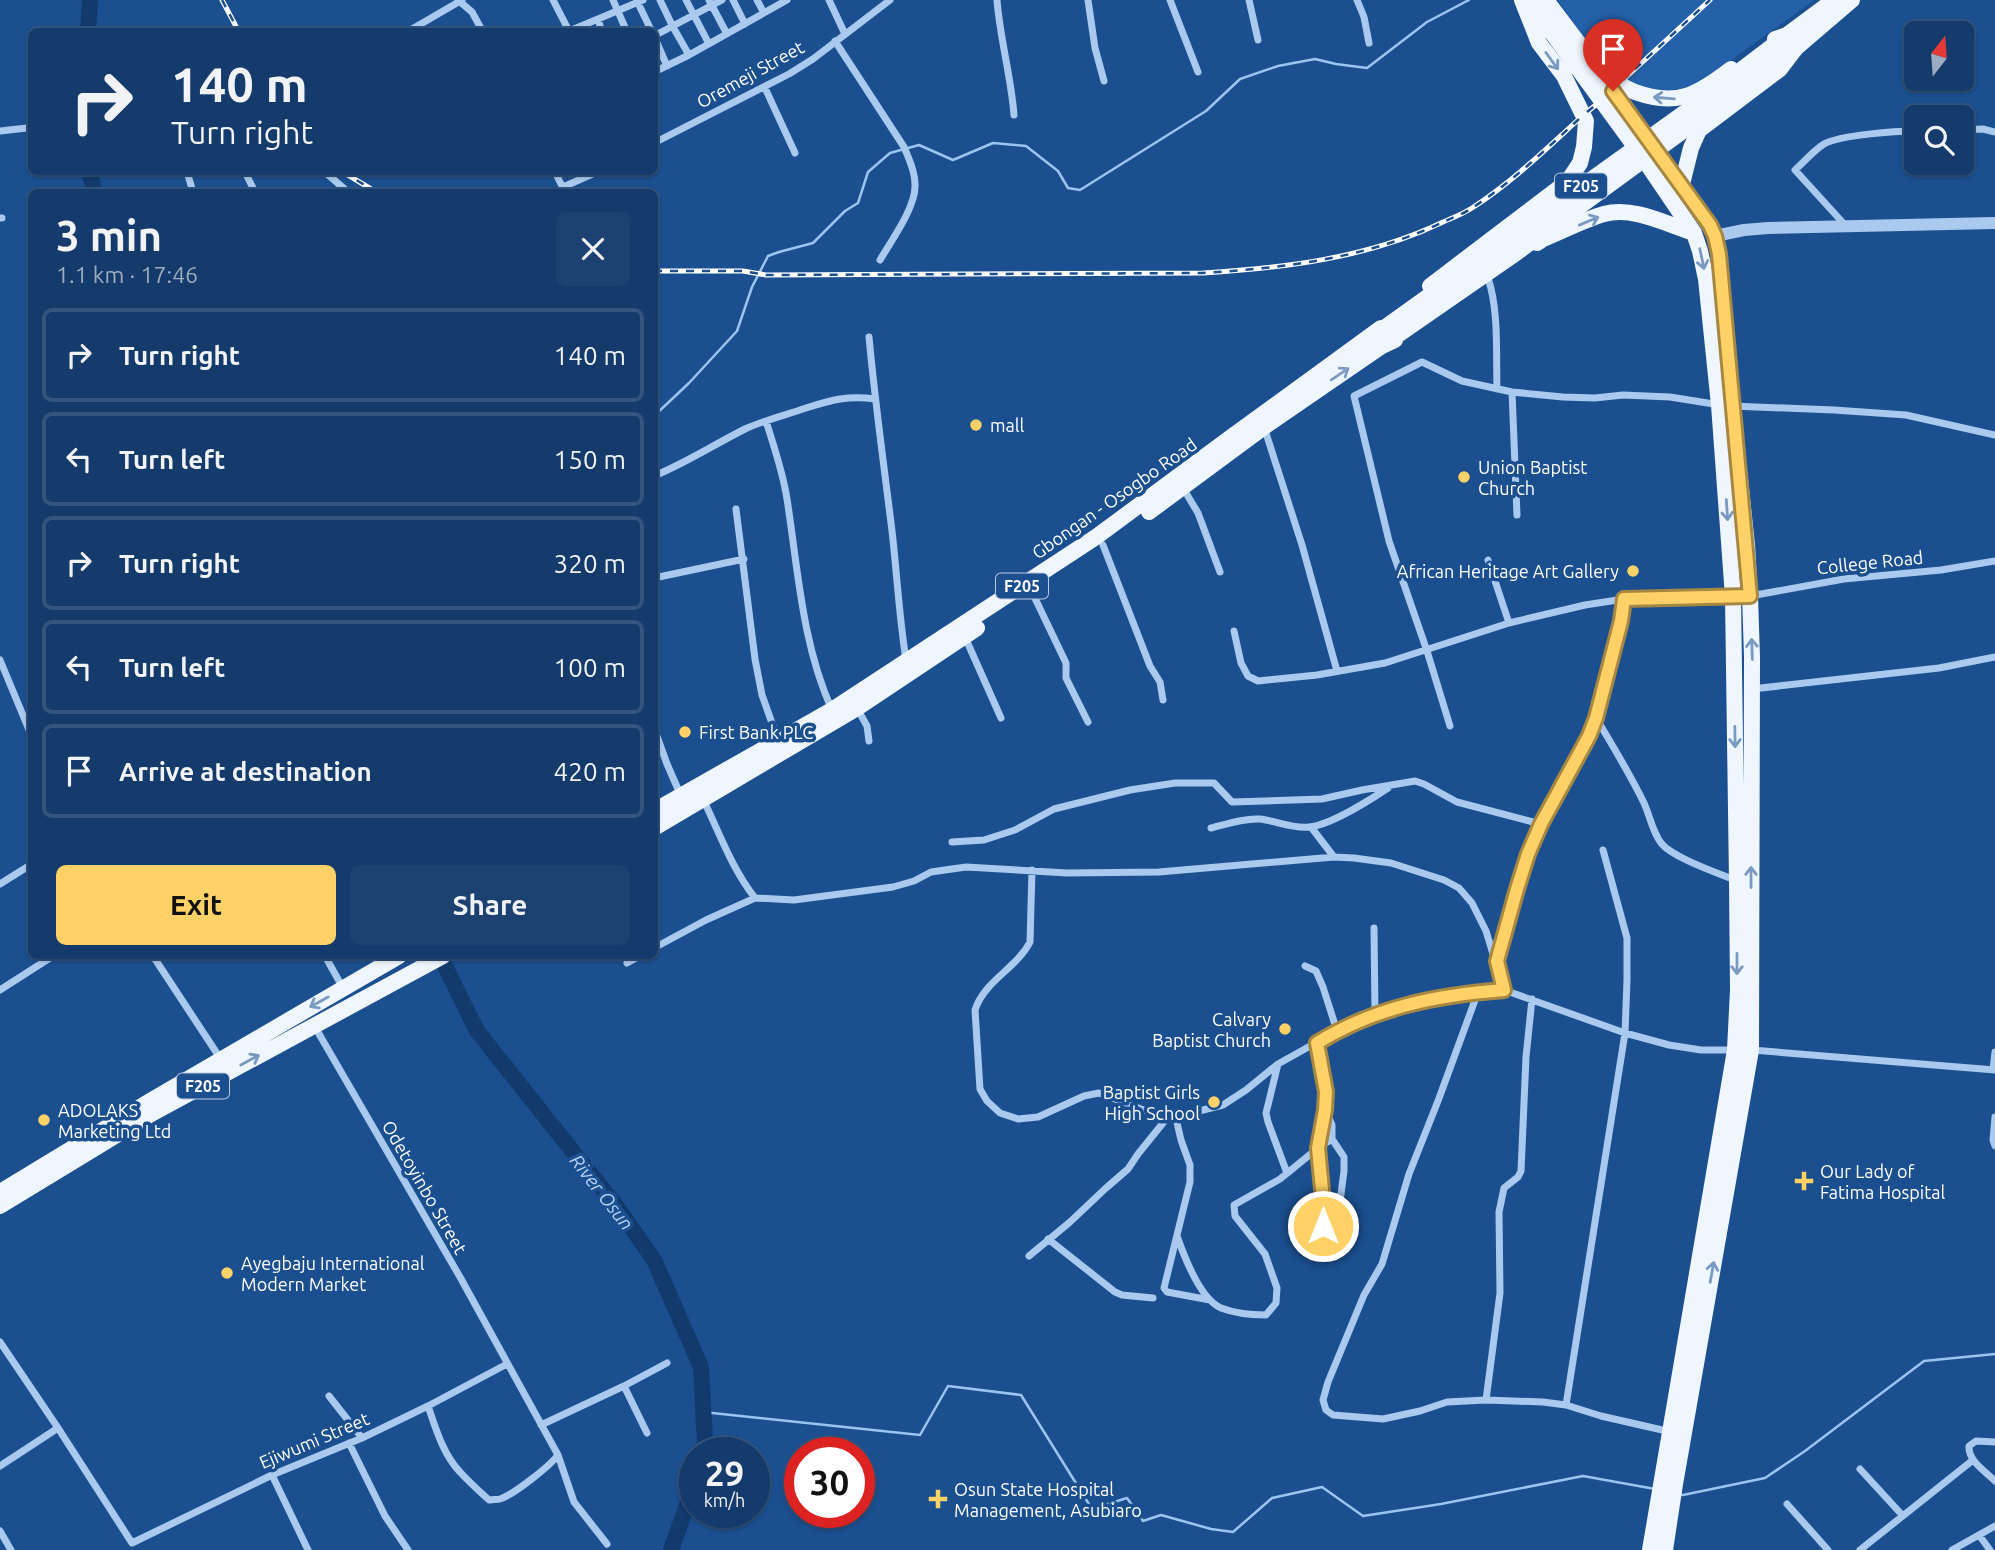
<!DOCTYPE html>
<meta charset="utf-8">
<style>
:root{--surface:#143b6b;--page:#1d4271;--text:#f1f3f6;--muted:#9dadc1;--line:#33557e;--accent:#ffd166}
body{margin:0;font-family:Ubuntu,sans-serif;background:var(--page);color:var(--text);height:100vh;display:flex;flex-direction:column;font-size:26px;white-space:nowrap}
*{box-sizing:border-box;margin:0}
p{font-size:23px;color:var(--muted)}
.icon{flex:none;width:38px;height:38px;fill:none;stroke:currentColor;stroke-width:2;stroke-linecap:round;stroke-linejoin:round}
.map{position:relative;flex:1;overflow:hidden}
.sheet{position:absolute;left:28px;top:189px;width:630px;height:770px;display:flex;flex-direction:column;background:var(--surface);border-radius:10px;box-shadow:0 2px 5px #0004,0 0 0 2px var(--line)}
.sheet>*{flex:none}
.guide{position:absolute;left:28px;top:28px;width:630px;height:147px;border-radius:10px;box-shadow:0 2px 5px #0004,0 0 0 2px var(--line);background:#143b6b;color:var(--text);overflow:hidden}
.needle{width:46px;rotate:17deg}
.tools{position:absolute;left:1904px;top:21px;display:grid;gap:14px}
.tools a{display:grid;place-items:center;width:70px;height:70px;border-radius:10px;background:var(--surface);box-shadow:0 2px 5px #0004,0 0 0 2px var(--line);font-size:35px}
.speed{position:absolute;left:679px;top:1437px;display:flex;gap:14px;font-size:35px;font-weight:700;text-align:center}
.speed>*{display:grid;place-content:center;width:91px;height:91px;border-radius:50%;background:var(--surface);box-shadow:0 2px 5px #0004,0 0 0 2px var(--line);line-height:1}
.speed small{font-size:18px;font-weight:400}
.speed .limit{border:10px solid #d22;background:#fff;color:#111}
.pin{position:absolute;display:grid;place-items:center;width:60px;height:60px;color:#fff;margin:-72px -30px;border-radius:50% 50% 50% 0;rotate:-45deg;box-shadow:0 0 7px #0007}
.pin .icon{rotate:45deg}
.me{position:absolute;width:77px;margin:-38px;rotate:0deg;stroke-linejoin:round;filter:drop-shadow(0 0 5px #0008)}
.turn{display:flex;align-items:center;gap:24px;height:147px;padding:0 28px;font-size:32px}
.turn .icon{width:91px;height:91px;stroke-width:2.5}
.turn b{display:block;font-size:49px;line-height:60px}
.round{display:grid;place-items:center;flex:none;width:74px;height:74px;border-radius:10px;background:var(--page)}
.summary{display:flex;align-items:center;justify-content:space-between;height:119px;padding:0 28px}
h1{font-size:42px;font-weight:700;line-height:52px}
.primary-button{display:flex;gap:14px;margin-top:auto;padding:14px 28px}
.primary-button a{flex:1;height:80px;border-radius:10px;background:var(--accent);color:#111;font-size:28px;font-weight:700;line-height:80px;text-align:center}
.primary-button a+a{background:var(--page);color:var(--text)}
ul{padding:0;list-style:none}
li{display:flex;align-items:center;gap:21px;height:94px;margin:0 14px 10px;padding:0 14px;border:4px solid var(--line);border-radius:10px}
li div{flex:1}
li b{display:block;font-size:26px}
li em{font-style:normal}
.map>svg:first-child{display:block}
</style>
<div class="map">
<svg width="1995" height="1550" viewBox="0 0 1995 1550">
<rect width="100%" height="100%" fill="#1b4f8f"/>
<path fill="#2461a8" d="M 1558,0 L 1814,0 L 1697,85 L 1667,92 L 1643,89 L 1611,71 L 1585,40 Z"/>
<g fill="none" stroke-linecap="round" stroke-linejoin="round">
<path stroke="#9cc4f0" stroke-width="2.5" d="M 654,416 L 689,383 L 737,331 L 752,287 L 768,256 L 779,252 L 813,243 L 845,211 L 858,203 L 868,172 L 890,153 L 919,145 L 953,160 L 993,143 L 1026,146 L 1058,171 L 1068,188 L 1080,190 L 1206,111 L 1240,79 L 1278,66 L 1315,59 L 1336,64 L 1367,68 L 1427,22 L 1469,0
M 703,1412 L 920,1435 L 948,1386 L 1021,1395 L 1092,1509 L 1127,1498 L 1143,1521 L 1161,1515 L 1211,1529 L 1233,1532 L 1272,1498 L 1322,1487 L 1363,1516 L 1441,1504 L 1583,1476 L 1655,1489
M 1678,1494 L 1683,1495 L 1765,1478 L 1805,1451 L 1924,1361 L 1995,1354"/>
<path stroke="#123a6d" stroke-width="16" d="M 88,32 L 90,0
M 89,172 L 95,192
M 440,956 L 477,1031 L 617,1207 L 654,1260 L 701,1367 L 705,1443 L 703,1452
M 671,1550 L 695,1482"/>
<path stroke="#a9c9ee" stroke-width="7" d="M 458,0 L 472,12 L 483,32
M 553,0 L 569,31 L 598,19 L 602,32
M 613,0 L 627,32
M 660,0 L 673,27 L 689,55
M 686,0 L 709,44
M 709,0 L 727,34
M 733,0 L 745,24
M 757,0 L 764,13
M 829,0 L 845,34
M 997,0 C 1000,39 1011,76 1014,115
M 1088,0 L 1095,48 L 1104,81
M 1170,0 L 1198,72
M 1249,0 L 1258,40
M 1357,0 L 1364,17 L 1369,43
M 637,1 L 652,32
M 598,19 L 643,0
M 407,32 L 462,0
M 654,36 L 722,0
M 654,36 L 667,66
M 835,41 L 904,147 C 909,159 915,172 915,185 C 916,207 891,241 880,260
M 654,72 L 689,55 L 787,0
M 765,88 L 795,153
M 1962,130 L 1983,129 L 1995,132
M 0,131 L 27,128
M 654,143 L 789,74 L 813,59 L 890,0
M 187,172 L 193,192
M 245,172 L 255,192
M 325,172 L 348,192
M 555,172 L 565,192
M 563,187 L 597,172
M 0,218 L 2,218
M 1845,225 L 1795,170 C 1804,162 1813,151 1824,144 C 1840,135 1896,131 1916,131
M 1488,278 C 1499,310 1496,355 1497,389
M 654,288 L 655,287
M 869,337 C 875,402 884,466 892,531 C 897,574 899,616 906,660
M 1512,392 L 1517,515
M 1732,406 L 1834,410 L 1906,415 L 1995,435
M 766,421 C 774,447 783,472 787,499 C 798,569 802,644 832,710
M 1264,427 L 1302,545 L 1337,671
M 654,476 C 686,463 715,444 745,429 C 765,420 786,415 806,408 C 831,400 849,395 875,399
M 1183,488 L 1198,513 L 1220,572
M 736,509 L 755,659 L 762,695 L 778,740
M 1103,545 L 1150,666 L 1160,682 L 1163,700
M 1488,560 L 1509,623
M 654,578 L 744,559
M 1032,592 L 1066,663 L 1066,678 L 1088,722
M 1750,596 L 1844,579 L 1941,570 L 1995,561
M 1234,631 L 1241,663 L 1248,676 L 1258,681 L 1317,675 L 1385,663 L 1509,623 L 1585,605 L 1624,599 L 1673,596 L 1735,597
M 965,637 L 1001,718
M 0,660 L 32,737
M 1752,689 L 1939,668 L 1995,657
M 857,708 L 867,726 L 869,741
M 1596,718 C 1613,746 1630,774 1644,803 C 1650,816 1652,831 1661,843 C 1673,858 1718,873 1737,881
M 1450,726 L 1427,651 L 1389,541 L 1354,396 L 1422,362 L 1462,381 L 1512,392 L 1563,397 L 1595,398 L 1623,395 L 1670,397 L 1720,405
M 654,728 L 667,764 L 681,796
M 703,799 C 719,832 732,869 755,898 L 794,900 L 893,887 L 914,881 L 931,872 L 966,867 L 1067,873 L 1159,872 L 1334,857 L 1354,858 L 1391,863 L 1444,880 L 1459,888 L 1472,903 L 1486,931 L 1504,990
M 1311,827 L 1334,857
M 1211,828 C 1227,824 1244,818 1260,819 C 1276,821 1293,829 1309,827 C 1330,825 1370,800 1388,788
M 952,842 L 984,840 L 1015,830 L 1054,809 L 1130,790 L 1175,783 L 1214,783 L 1232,802 L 1322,799 L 1362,790 L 1415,781 L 1424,784 L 1457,802 L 1541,824
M 1032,870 L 1030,942 C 1017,968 984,981 975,1010 L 980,1089 L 987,1101 L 1000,1113 L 1018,1119 L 1038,1117 L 1084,1096 L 1099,1093 L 1149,1112 L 1175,1114 L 1181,1140 L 1190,1165 L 1190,1182 L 1164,1288 L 1167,1292 L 1210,1300
M 0,884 L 32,864
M 1374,928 L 1375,1015
M 654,948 L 706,920 L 755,898
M 153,956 L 220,1058
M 325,956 L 343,988
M 1497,962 L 1528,854 L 1541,824 L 1589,736 L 1596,718 L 1621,621 L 1624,599
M 627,963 L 640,956
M 1305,966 L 1316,971 L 1323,987 L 1337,1031
M 0,990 L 53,956
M 1478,992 L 1438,1101 L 1409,1174 L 1382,1264 L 1364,1295 L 1328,1382 L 1323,1400 L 1326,1410 L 1333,1415 L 1383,1419 L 1420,1411 L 1447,1402 L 1486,1400 L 1543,1402 L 1566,1405 L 1601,1416 L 1671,1432
M 315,1027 L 460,1277 L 558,1455 L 574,1502 L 607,1544
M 1752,1050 L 1995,1070
M 1278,1064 L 1266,1113 L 1268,1122 L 1287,1173
M 1993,1070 L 1995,1052
M 1326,1111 L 1332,1125 L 1332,1139 L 1344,1157 L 1344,1171 L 1338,1217
M 1995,1117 L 1993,1140 L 1995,1146
M 1177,1236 C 1184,1256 1200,1299 1221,1308 C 1234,1313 1252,1315 1266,1315 L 1276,1303 L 1277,1288 L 1265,1254 L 1235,1216 L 1234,1205 L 1280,1179 L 1318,1148 L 1325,1110 L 1326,1092 L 1317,1043
M 1048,1239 L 1115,1292 L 1122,1295 L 1153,1298
M 1317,1249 L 1324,1235 L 1323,1200 L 1318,1148 L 1332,1139
M 1029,1256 L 1070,1222 L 1106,1188 L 1128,1169 L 1138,1154 L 1167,1118 L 1175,1114 L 1191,1113 L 1223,1105 L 1246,1090 L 1278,1064 L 1337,1031 L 1375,1015 L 1428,999 L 1504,990 L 1625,1033 L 1669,1045 L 1701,1050 L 1736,1050
M 0,1342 L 58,1428 L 132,1543 L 272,1475 L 362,1438 L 428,1406 L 507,1364
M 624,1386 L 647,1433
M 329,1396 L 362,1438
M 1486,1400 L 1500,1293 L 1499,1212 L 1504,1188 L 1518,1177 L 1521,1171 L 1526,1057 L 1532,999
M 1566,1405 L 1625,1033 L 1627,980 L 1627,938 L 1603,850
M 428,1406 C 436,1429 443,1454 460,1472 C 469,1482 479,1491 489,1500 C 493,1499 497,1500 500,1499 C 513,1495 550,1466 558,1455
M 541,1425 L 624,1386 L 667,1363
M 1995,1442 L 1976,1441 L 1969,1446 C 1968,1461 1985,1471 1995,1481
M 349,1443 L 385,1516 L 408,1550
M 0,1466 L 58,1428
M 1860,1469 L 1903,1516
M 272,1475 L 308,1550
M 1787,1504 L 1828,1550
M 0,1531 L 11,1550
M 1979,1535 L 1990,1550
M 1860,1550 L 1973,1460
M 1952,1550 L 1995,1526"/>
<path stroke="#a9c9ee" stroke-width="12" d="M 1715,236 L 1744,230 L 1768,228 L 1995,223"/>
<path stroke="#f0f6ff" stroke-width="16" d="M 1528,0 L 1639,152 L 1694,233 L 1700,251 L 1706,279 L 1719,405 L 1733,597 L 1737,881 L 1738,990 L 1735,1050 L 1650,1550
M 1546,0 L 1604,77 L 1709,225 L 1715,236 L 1719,254 L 1727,356 L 1747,545 L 1750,596 L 1752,657 L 1751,1050 L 1675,1484 L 1665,1550
M 1775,39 L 1787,35 L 1834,0
M 1605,77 C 1615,81 1625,88 1635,92 C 1677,107 1697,95 1731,69
M 1681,188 L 1691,148 L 1699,130 L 1780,69 L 1796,48 L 1852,0
M 1537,243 L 1543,239 C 1563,231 1583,220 1604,214 C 1633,206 1666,224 1694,233
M 1430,286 L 1568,181 L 1580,163 L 1584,147 L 1586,121 L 1564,76 L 1539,43 L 1522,0
M 1149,512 L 1264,427 L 1382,346 L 1395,340
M 654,811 L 832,710 L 1096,537 L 1234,435 L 1381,328
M 654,828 L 857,708 L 977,628
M 0,1192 L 150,1101 L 399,956
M 0,1206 L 153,1113 L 443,956"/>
<defs>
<path id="rail" d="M 222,0 L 239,32
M 1623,80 L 1710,0
M 1587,112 L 1597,104
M 343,172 L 376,192
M 654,271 L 743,271 L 766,275 L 1203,273 C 1285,268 1368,258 1443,222 C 1452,218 1463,214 1472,208 C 1511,183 1545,150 1579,119"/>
</defs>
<use href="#rail" stroke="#fff" stroke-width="5"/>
<use href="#rail" stroke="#1b4f8f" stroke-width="2.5" stroke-dasharray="8" stroke-linecap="butt"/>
<path stroke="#f0f6ff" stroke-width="16" d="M 1373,336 L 1691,108 L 1787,35
M 1382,346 L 1512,256 L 1796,48"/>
</g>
<defs><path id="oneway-shaft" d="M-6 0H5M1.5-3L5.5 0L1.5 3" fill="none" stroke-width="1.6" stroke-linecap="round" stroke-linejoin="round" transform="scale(1.75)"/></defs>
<g stroke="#7b9ac1">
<use href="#oneway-shaft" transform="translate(1552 61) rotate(54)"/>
<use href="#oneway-shaft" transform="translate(1664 98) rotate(-175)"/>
<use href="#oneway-shaft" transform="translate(1589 221) rotate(-23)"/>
<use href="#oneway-shaft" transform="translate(1702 259) rotate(78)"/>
<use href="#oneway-shaft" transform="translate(1340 374) rotate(-34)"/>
<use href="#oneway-shaft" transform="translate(1727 510) rotate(86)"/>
<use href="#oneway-shaft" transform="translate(1752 649) rotate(-92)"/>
<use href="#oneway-shaft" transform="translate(1735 737) rotate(89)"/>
<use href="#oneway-shaft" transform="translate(1751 877) rotate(-90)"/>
<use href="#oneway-shaft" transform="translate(1737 964) rotate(90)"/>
<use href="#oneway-shaft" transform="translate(319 1002) rotate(151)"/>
<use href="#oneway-shaft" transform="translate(250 1060) rotate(-29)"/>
<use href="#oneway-shaft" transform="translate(1712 1272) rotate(-80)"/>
</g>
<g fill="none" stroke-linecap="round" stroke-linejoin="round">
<defs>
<path id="route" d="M 1323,1226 L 1323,1200 L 1318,1148 L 1325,1110 L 1326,1092 L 1317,1043 C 1375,1007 1438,995 1504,990 L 1497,961 L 1517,889 L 1528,854 L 1541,824 L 1589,736 L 1596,718 L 1621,621 L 1624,599 L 1750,596 L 1719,254 L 1715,236 L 1710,225 L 1613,91"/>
</defs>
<use href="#route" stroke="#a68842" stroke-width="18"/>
<use href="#route" stroke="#ffd166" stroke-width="12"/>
</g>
<g fill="#ffd166" stroke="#1b4f8f" stroke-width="2.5">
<circle cx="976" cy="425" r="7"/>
<circle cx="1464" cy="477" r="7"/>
<circle cx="1633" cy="571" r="7"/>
<circle cx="685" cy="732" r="7"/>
<circle cx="1285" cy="1029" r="7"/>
<circle cx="1214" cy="1102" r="7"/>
<circle cx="44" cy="1120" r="7"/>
<path d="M1800.5 1170.5h7v7h7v7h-7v7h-7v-7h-7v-7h7z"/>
<circle cx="227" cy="1273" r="7"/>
<path d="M934.5 1488.5h7v7h7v7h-7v7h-7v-7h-7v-7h7z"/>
</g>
<g text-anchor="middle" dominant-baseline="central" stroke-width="7" stroke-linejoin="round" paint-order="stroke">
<g fill="#1b4f8f" stroke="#bbcadd" stroke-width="2">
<rect x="1555" y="173.5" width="52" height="25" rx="5"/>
<rect x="996" y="573.5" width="52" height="25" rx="5"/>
<rect x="177" y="1073.5" width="52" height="25" rx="5"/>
</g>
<g font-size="16" font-weight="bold" fill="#fff">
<text x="1581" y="186">F205</text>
<text x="1022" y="586">F205</text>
<text x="203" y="1086">F205</text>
</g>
<g font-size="18" fill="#fff" stroke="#1b4f8f">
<text transform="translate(750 74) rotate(-29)">Oremeji Street</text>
<text transform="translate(1114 498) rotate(-35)">Gbongan - Osogbo Road</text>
<text transform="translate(1870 562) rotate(-6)">College Road</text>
<text transform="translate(425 1187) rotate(60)">Odetoyinbo Street</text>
<text transform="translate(314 1440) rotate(-23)">Ejiwumi Street</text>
</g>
<g font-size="18" fill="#fff" stroke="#1b4f8f" text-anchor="start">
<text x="990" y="425">mall</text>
<text x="1478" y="467">Union Baptist<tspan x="1478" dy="21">Church</tspan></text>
<text x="1619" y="571" text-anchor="end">African Heritage Art Gallery</text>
<text x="699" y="732">First Bank PLC</text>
<text x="1271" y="1019" text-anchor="end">Calvary<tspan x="1271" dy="21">Baptist Church</tspan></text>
<text x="1200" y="1092" text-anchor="end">Baptist Girls<tspan x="1200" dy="21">High School</tspan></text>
<text x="58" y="1110">ADOLAKS<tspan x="58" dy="21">Marketing Ltd</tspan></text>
<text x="1820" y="1171">Our Lady of<tspan x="1820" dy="21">Fatima Hospital</tspan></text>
<text x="241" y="1263">Ayegbaju International<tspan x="241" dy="21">Modern Market</tspan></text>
<text x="954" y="1489">Osun State Hospital<tspan x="954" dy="21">Management, Asubiaro</tspan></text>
</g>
<g font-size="19" font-style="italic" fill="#b5d3f5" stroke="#1b4f8f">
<text transform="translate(602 1192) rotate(52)">River Osun</text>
</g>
</g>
</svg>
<div class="tools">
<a><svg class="needle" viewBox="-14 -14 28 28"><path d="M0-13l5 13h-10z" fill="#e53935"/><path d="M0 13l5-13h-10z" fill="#9dadc1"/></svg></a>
<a><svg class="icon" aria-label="search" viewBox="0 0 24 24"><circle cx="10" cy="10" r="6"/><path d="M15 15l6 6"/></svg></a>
</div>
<div class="speed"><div>29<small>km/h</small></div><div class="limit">30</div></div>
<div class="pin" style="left:1613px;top:91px;background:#d93025"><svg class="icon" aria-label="arrive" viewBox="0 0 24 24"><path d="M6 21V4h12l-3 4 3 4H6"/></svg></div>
<svg class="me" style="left:1323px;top:1226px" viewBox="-20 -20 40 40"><circle r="17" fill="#ffd166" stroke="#fff" stroke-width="3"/><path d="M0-11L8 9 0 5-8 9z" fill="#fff"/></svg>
<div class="guide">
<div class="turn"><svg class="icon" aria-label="right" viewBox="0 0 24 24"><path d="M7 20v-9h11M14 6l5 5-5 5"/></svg><div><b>140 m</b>Turn right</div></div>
</div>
<section class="sheet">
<div class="summary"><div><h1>3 min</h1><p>1.1 km · 17:46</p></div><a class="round"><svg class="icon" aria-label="close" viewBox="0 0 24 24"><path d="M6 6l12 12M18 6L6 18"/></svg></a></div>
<ul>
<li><svg class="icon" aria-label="right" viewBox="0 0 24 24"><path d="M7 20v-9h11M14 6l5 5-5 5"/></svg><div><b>Turn right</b></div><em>140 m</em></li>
<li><svg class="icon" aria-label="left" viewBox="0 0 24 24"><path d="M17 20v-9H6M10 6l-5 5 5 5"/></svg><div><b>Turn left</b></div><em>150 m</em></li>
<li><svg class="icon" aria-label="right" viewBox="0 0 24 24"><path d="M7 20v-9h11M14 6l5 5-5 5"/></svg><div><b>Turn right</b></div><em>320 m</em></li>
<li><svg class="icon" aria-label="left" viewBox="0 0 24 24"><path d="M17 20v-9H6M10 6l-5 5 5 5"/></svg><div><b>Turn left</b></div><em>100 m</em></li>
<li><svg class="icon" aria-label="arrive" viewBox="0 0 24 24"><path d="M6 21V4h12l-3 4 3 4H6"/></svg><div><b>Arrive at destination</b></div><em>420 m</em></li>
</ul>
<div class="primary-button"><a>Exit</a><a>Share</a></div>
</section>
</div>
